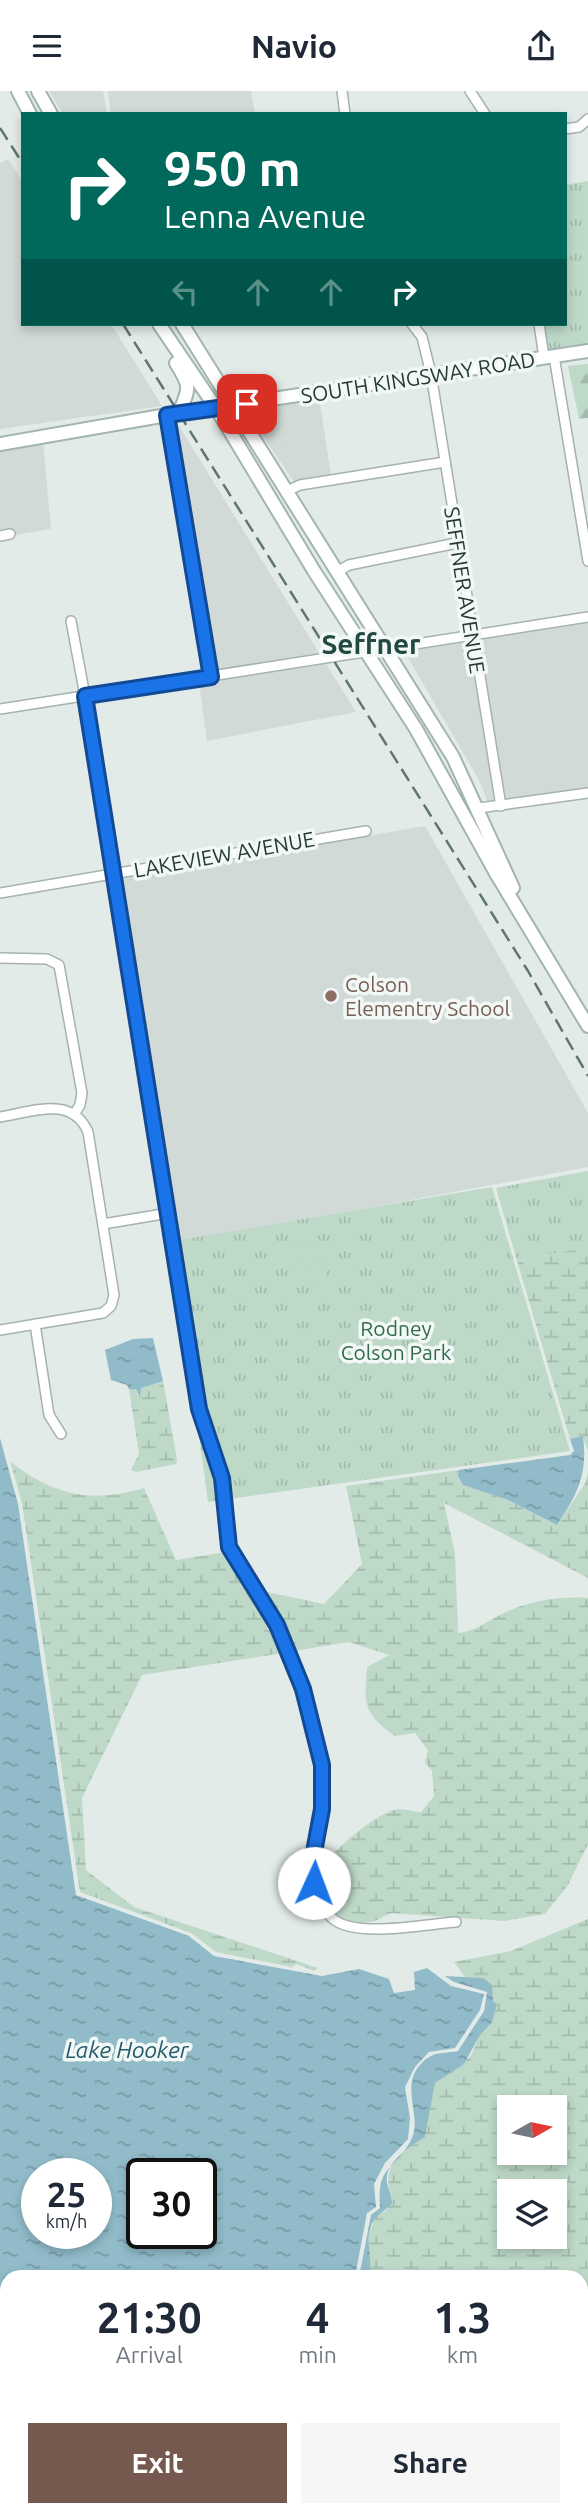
<!DOCTYPE html>
<style>
:root{--surface:#fff;--page:#f6f6f7;--text:#1f2937;--muted:#747a83;--accent:#76594e}
body{margin:0;font-family:Ubuntu,sans-serif;background:var(--page);color:var(--text);height:100vh;display:flex;flex-direction:column;font-size:26px;white-space:nowrap}
*{box-sizing:border-box;margin:0}
p{font-size:23px;color:var(--muted)}
.icon{flex:none;width:38px;height:38px;fill:none;stroke:currentColor;stroke-width:2;stroke-linecap:round;stroke-linejoin:round}
.map{position:relative;flex:1;overflow:hidden}
.side{position:absolute;left:0px;top:2179px;width:588px;height:247px;display:flex;flex-direction:column;background:var(--surface);border-radius:21px 21px 0 0;box-shadow:0 4px 10px #0003}
.side>*{flex:none}
.hud{position:absolute;left:21px;top:21px;width:546px;height:214px;border-radius:0px;box-shadow:0 4px 10px #0003;background:#00695c;color:#fff;overflow:hidden}
.needle{width:46px;rotate:81deg}
.fabs{position:absolute;left:497px;top:2004px;display:grid;gap:14px}
.fabs a{display:grid;place-items:center;width:70px;height:70px;border-radius:0px;background:var(--surface);box-shadow:0 4px 10px #0003;font-size:35px}
.speed{position:absolute;left:21px;top:2067px;display:flex;gap:14px;font-size:35px;font-weight:700;text-align:center}
.speed>*{display:grid;place-content:center;width:91px;height:91px;border-radius:50%;background:var(--surface);box-shadow:0 4px 10px #0003;line-height:1}
.speed small{font-size:18px;font-weight:400}
.speed .limit{border:4px solid #111;border-radius:10px;background:#fff;color:#111}
.pin{position:absolute;display:grid;place-items:center;width:60px;height:60px;color:#fff;margin:-30px;border-radius:14px;box-shadow:0 4px 10px #0006}
.me{position:absolute;width:77px;margin:-38px;rotate:2deg;stroke-linejoin:round;filter:drop-shadow(0 0 5px #0008)}
.turn{display:flex;align-items:center;gap:24px;height:147px;padding:0 28px;font-size:32px}
.turn .icon{width:91px;height:91px;stroke-width:2.5}
.turn b{display:block;font-size:49px;line-height:60px}
.lanes{display:flex;align-items:center;height:66px;padding:0 28px;background:#0003;justify-content:center;gap:35px;direction:ltr}
.lanes .off{opacity:.35}
.eta{display:flex;justify-content:space-evenly;align-items:center;height:119px;text-align:center}
.eta b{font-size:42px;font-weight:700;line-height:49px}
.action{display:flex;gap:14px;margin-top:auto;padding:14px 28px}
.action a{flex:1;height:80px;border-radius:0px;background:var(--accent);color:#fff;font-size:28px;font-weight:700;line-height:80px;text-align:center}
.action a+a{background:var(--page);color:var(--text)}
header{display:flex;justify-content:space-between;align-items:center;height:91px;padding:0 28px;background:var(--surface);font-size:32px;font-weight:700}
.map>svg:first-child{display:block}
</style>
<header><svg class="icon" aria-label="menu" viewBox="0 0 24 24"><path d="M4 6h16M4 12h16M4 18h16"/></svg>Navio<svg class="icon" aria-label="share" viewBox="0 0 24 24"><path d="M12 15V3M7 8l5-5 5 5M5 13v7h14v-7"/></svg></header>
<div class="map">
<svg width="588" height="2424" viewBox="0 0 588 2424">
<defs>
<pattern id="grass-tufts" width="24" height="20" patternUnits="userSpaceOnUse" patternTransform="scale(1.75)"><rect width="24" height="20" fill="#bed9c8"/><path d="M3 7l-1-3M5 7V3M7 7l1-3M15 17l-1-3M17 17v-4M19 17l1-3" fill="none" stroke="#a3bbac"/></pattern>
<pattern id="forest-firs" width="22" height="20" patternUnits="userSpaceOnUse" patternTransform="scale(1.75)"><rect width="22" height="20" fill="#bed9c8"/><path d="M5 1l3.5 6h-7zM16 11l3.5 6h-7z" fill="#a3bbac"/></pattern>
<pattern id="wetland-marsh" width="20" height="14" patternUnits="userSpaceOnUse" patternTransform="scale(1.75)"><rect width="20" height="14" fill="#bed9c8"/><path d="M1 5h8M5 5V1M11 12h8M15 12V8" fill="none" stroke="#a3bbac"/></pattern>
<pattern id="water-ripples" width="26" height="14" patternUnits="userSpaceOnUse" patternTransform="scale(1.75)"><rect width="26" height="14" fill="#91bbc9"/><path d="M2 4q2-2 4 0t4 0M15 11q2-2 4 0t4 0" fill="none" stroke="#7699a4"/></pattern>
</defs>
<rect width="100%" height="100%" fill="#e2ebe8"/>
<path fill="#d1dad7" d="M 49,0 L 103,0 L 107,23 L 63,23 Z
M 108,0 L 251,0 L 255,23 L 111,23 Z
M 8,68 L 23,91 L 23,233 L 111,233 L 162,315 L 0,338 L 0,72 Z
M 319,306 L 331,384 L 295,392 L 244,318 Z
M 174,327 L 321,565 L 215,581 Z
M 43,351 L 51,438 L 16,444 L 14,438 L 0,440 L 0,357 Z
M 588,530 L 588,698 L 505,710 L 478,549 Z
M 468,551 L 495,711 L 488,712 L 479,689 L 404,560 Z
M 326,573 L 356,621 L 207,650 L 199,592 Z
M 425,735 L 588,1022 L 588,1076 L 177,1153 L 123,787 Z
M 109,788 L 157,1080 L 152,1081 L 105,789 Z"/>
<path fill="url(#grass-tufts)" d="M 588,90 L 588,255 L 548,261 L 544,233 L 565,233 L 565,94 Z
M 588,1080 L 588,1156 L 517,1170 L 496,1097 Z
M 492,1096 L 570,1360 L 208,1411 L 189,1270 L 169,1151 Z"/>
<path fill="url(#forest-firs)" d="M 588,273 L 588,327 L 579,328 L 568,275 Z"/>
<path fill="url(#wetland-marsh)" fill-rule="evenodd" d="M 588,1156 L 588,1360 L 583,1346 L 570,1348 L 517,1170 Z
M 163,1290 L 177,1369 L 176,1373 L 136,1381 L 131,1379 L 139,1363 L 129,1298 L 136,1298 L 139,1307 L 140,1297 Z
M 10,1370 C 52,1404 92,1413 144,1397 L 176,1469 L 226,1461 L 273,1536 L 283,1562 L 142,1584 L 82,1707 L 86,1779 L 134,1816 L 318,1877 L 314,1880 L 296,1873 L 292,1876 L 216,1861 L 191,1842 L 80,1801 L 22,1412 Z
M 459,1379 L 458,1385 L 463,1394 L 508,1409 L 557,1434 L 586,1391 L 588,1381 L 588,1487 L 444,1412 L 455,1462 L 458,1542 C 476,1540 486,1531 502,1523 C 528,1510 560,1505 588,1507 L 588,1753 L 568,1794 L 545,1823 L 504,1830 L 391,1822 L 375,1830 L 353,1834 L 332,1821 L 322,1774 C 338,1757 374,1722 399,1718 C 406,1718 415,1721 421,1721 L 434,1705 L 432,1680 L 425,1671 L 428,1659 L 415,1642 L 395,1645 C 363,1622 364,1613 367,1576 L 389,1564 L 349,1551 L 293,1560 L 282,1532 L 262,1500 L 324,1513 L 362,1473 L 346,1395 Z
M 588,1828 L 588,2424 L 159,2424 L 162,2418 L 581,2418 L 581,2186 L 369,2186 L 369,2143 L 376,2125 L 386,2120 L 392,2107 C 380,2075 399,2062 425,2046 L 435,1992 L 471,1965 L 493,1910 L 483,1887 L 465,1886 L 454,1871 L 511,1860 ZM 509,2016 L 555,2016 L 555,2062 L 509,2062 ZM 509,2100 L 555,2100 L 555,2146 L 509,2146 Z"/>
<path fill="#bed9c8" d="M 321,1150 L 324,1169 L 292,1174 L 289,1155 Z
M 325,1171 L 328,1191 L 296,1196 L 293,1177 Z"/>
<path fill="url(#water-ripples)" fill-rule="evenodd" d="M 153,1247 L 163,1290 L 141,1297 L 140,1307 L 136,1298 L 129,1298 L 127,1294 L 111,1289 L 105,1259 L 133,1248 Z
M 583,1345 C 588,1384 577,1404 557,1434 L 508,1409 L 463,1394 L 458,1385 L 459,1379 L 570,1364 L 574,1360 L 570,1348 Z
M 0,1347 L 18,1413 L 76,1804 L 189,1845 L 214,1865 L 322,1885 L 359,1878 L 389,1888 L 394,1902 L 415,1899 L 414,1881 L 427,1877 L 451,1895 L 484,1903 L 480,1919 L 455,1957 L 429,1961 L 415,1976 L 405,1996 L 410,2027 L 408,2048 L 385,2072 L 374,2093 L 376,2116 L 367,2122 L 355,2186 L 7,2186 L 7,2418 L 153,2419 L 147,2424 L 0,2424 ZM 37,2082 L 96,2082 L 96,2142 L 37,2142 ZM 142,2082 L 201,2082 L 201,2142 L 142,2142 Z
M 445,1885 L 483,1887 L 492,1894 L 493,1910 L 497,1913 L 492,1931 L 480,1944 L 464,1973 L 435,1992 L 425,2046 C 411,2055 384,2071 387,2091 C 388,2098 392,2104 392,2112 C 387,2119 379,2122 375,2128 C 362,2145 374,2167 369,2186 L 359,2186 L 371,2124 L 380,2117 C 377,2074 392,2082 410,2051 C 426,2025 392,1988 431,1965 C 438,1961 450,1962 458,1960 L 484,1920 L 487,1901 L 454,1891 Z"/>
<g fill="none" stroke-linecap="round" stroke-linejoin="round">
<defs>
<path id="street" d="M 342,0 L 345,23
M 470,0 L 485,23
M 565,38 L 579,36 L 588,28
M 412,233 L 422,246 L 431,283 L 501,715
M 539,233 L 544,266
M 554,265 L 588,470
M 167,324 L 211,586
M 287,400 L 300,394 L 445,371
M 0,445 L 10,443
M 337,481 L 349,474 L 457,452
M 71,530 L 85,605 L 199,1318 C 206,1340 218,1364 222,1388 C 226,1410 221,1436 229,1457 C 239,1484 263,1508 276,1533 C 297,1572 317,1631 322,1674 C 327,1720 295,1794 332,1827 C 354,1848 426,1833 456,1831
M 0,618 L 588,526
M 479,717 L 588,702
M 0,802 L 366,740
M 0,867 L 47,868 L 59,874 L 82,1002 L 80,1014 L 75,1022
M 0,1026 C 32,1021 72,1004 88,1041 L 114,1204 L 111,1215 L 103,1222 L 0,1239
M 103,1133 L 169,1122
M 35,1233 L 49,1324 L 61,1343"/>
<path id="secondary" d="M 18,0 L 30,23
M 38,0 L 51,23
M 159,233 L 216,317 L 314,480 L 416,638 L 497,784 L 588,935
M 182,233 L 453,666 L 513,797
M 176,272 C 191,296 190,296 179,322
M 0,353 L 167,324 L 588,260"/>
</defs>
<use href="#street" stroke="#a5b2af" stroke-width="12"/>
<use href="#secondary" stroke="#a2b5b0" stroke-width="16"/>
<use href="#street" stroke="#fff" stroke-width="9"/>
<use href="#secondary" stroke="#fff" stroke-width="12"/>
<path stroke="#5f7571" stroke-width="2.5" stroke-dasharray="14 7" stroke-linecap="butt" d="M 0,37 L 23,73
M 123,233 L 528,880 L 588,985"/>
</g>
<g fill="none" stroke-linecap="round" stroke-linejoin="round">
<defs>
<path id="route" d="M 247,313 L 167,324 L 211,586 L 85,605 L 199,1318 L 222,1387 L 229,1456 L 277,1534 L 303,1598 L 322,1674 L 322,1718 L 314,1761 L 314,1792"/>
</defs>
<use href="#route" stroke="#114b97" stroke-width="18"/>
<use href="#route" stroke="#1a73e8" stroke-width="12"/>
</g>
<circle fill="#8d6e63" stroke="#f2f8f5" stroke-width="2.5" cx="331" cy="905" r="7"/>
<g text-anchor="middle" dominant-baseline="central" stroke-width="7" stroke-linejoin="round" paint-order="stroke">
<g font-size="21" fill="#243a36" stroke="#f2f8f5">
<text transform="translate(418 286) rotate(-9)">SOUTH KINGSWAY ROAD</text>
<text transform="translate(465 499) rotate(81)">SEFFNER AVENUE</text>
<text transform="translate(224 763) rotate(-10)">LAKEVIEW AVENUE</text>
</g>
<g font-size="21" fill="#785e54" stroke="#f2f8f5" text-anchor="start">
<text x="345" y="893">Colson<tspan x="345" dy="24">Elementry School</tspan></text>
</g>
<g font-size="21" fill="#346b4f" stroke="#f2f8f5">
<text x="396" y="1237">Rodney<tspan x="396" dy="24">Colson Park</tspan></text>
</g>
<g font-size="23" font-style="italic" fill="#265b6e" stroke="#f2f8f5">
<text x="127" y="1958">Lake Hooker</text>
</g>
<g font-size="28" font-weight="bold" fill="#234943" stroke="#f2f8f5">
<text x="371" y="552">Seffner</text>
</g>
</g>
</svg>
<div class="fabs">
<a><svg class="needle" viewBox="-14 -14 28 28"><path d="M0-13l5 13h-10z" fill="#e53935"/><path d="M0 13l5-13h-10z" fill="#747a83"/></svg></a>
<a><svg class="icon" aria-label="layers" viewBox="0 0 24 24"><path d="M12 4l9 5-9 5-9-5zM3 14l9 5 9-5"/></svg></a>
</div>
<div class="speed"><div>25<small>km/h</small></div><div class="limit">30</div></div>
<div class="pin" style="left:247px;top:313px;background:#d93025"><svg class="icon" aria-label="arrive" viewBox="0 0 24 24"><path d="M6 21V4h12l-3 4 3 4H6"/></svg></div>
<svg class="me" style="left:314px;top:1792px" viewBox="-20 -20 40 40"><circle r="19" fill="#fff"/><path d="M0-13L10 11 0 6-10 11z" fill="#1a73e8"/></svg>
<div class="hud">
<div class="turn"><svg class="icon" aria-label="right" viewBox="0 0 24 24"><path d="M7 20v-9h11M14 6l5 5-5 5"/></svg><div><b>950 m</b>Lenna Avenue</div></div>
<div class="lanes"><svg class="icon off" aria-label="left" viewBox="0 0 24 24"><path d="M17 20v-9H6M10 6l-5 5 5 5"/></svg><svg class="icon off" aria-label="ahead" viewBox="0 0 24 24"><path d="M12 20V5M6 11l6-6 6 6"/></svg><svg class="icon off" aria-label="ahead" viewBox="0 0 24 24"><path d="M12 20V5M6 11l6-6 6 6"/></svg><svg class="icon" aria-label="right" viewBox="0 0 24 24"><path d="M7 20v-9h11M14 6l5 5-5 5"/></svg></div>
</div>
<section class="side">
<div class="eta">
<div><b>21:30</b><p>Arrival</p></div>
<div><b>4</b><p>min</p></div>
<div><b>1.3</b><p>km</p></div>
</div>
<div class="action"><a>Exit</a><a>Share</a></div>
</section>
</div>
